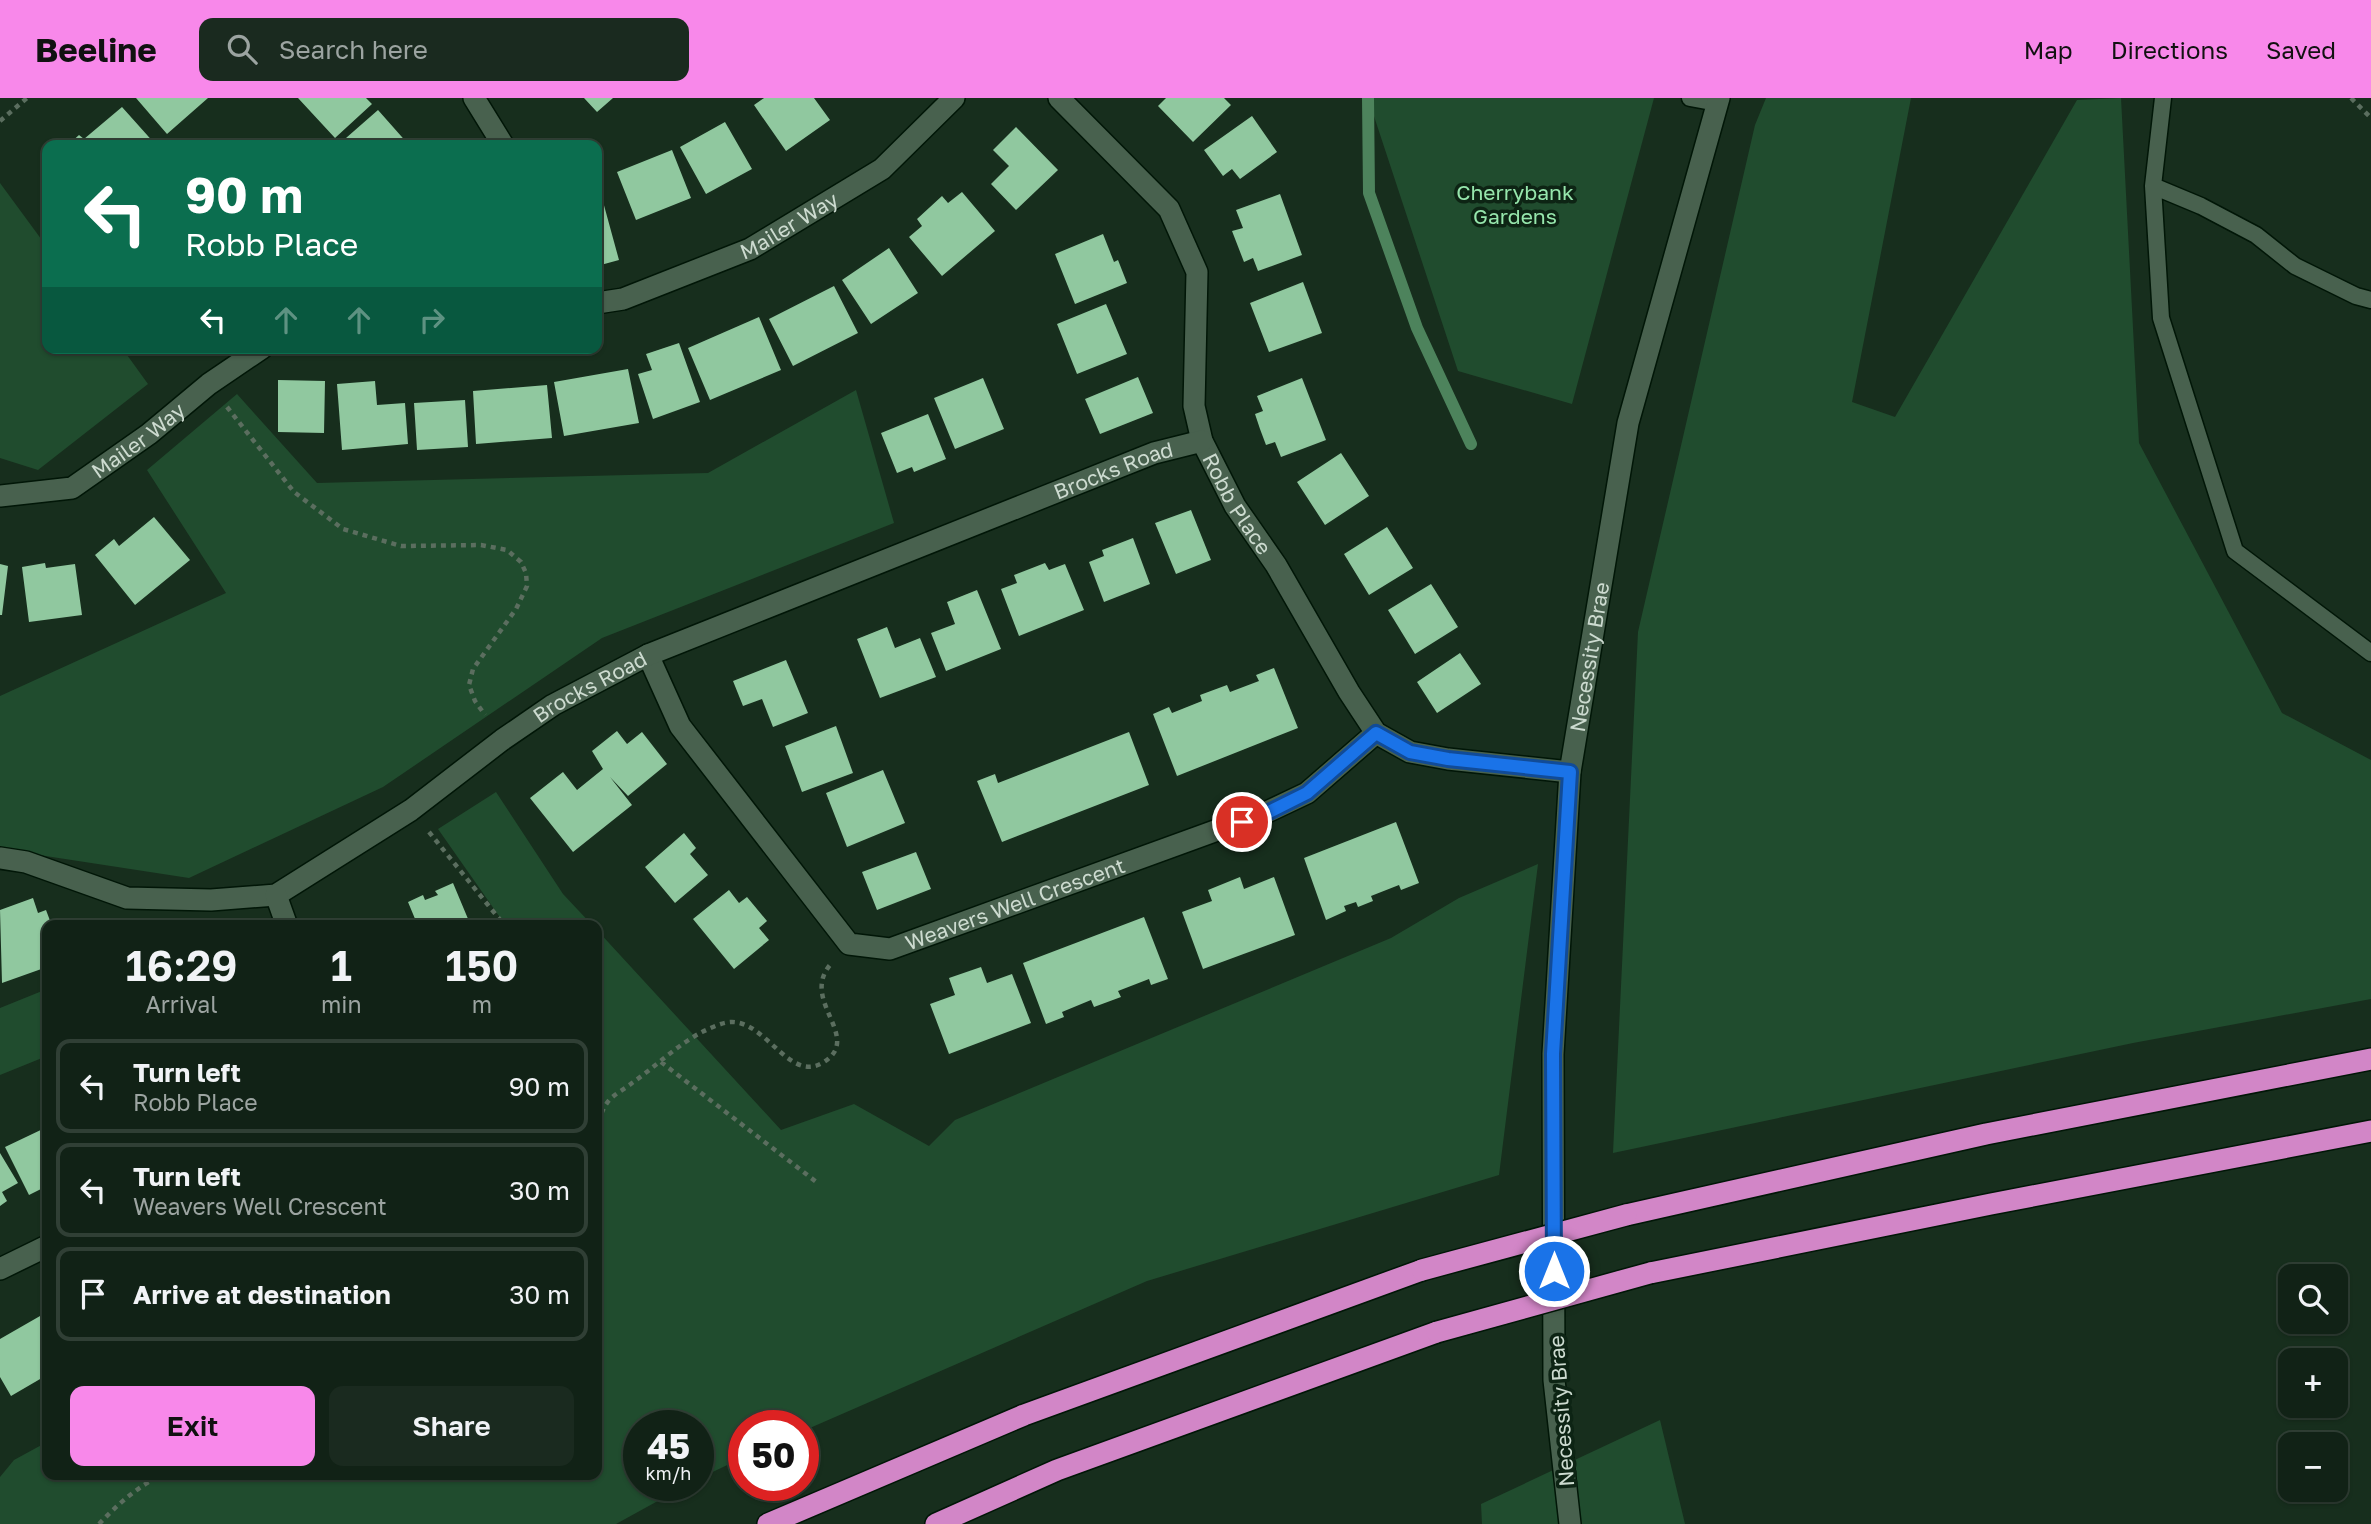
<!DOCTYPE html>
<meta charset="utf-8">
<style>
:root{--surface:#112216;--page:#1a2a1f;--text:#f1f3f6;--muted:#9ca4a1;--line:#303f35;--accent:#f888ea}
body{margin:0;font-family:"Golos Text",sans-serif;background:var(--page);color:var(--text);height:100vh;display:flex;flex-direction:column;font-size:26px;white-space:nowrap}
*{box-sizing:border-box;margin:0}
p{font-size:23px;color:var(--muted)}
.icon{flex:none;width:38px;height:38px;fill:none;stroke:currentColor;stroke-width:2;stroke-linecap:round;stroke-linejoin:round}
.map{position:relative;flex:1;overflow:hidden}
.sheet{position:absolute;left:42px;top:822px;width:560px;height:560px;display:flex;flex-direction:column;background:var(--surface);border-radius:14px;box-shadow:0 2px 5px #0004,0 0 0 2px var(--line)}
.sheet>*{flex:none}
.banner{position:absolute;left:42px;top:42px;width:560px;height:214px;border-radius:14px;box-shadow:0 2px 5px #0004,0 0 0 2px var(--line);background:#0b6e4f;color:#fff;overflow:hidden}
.controls{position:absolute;left:2278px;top:1166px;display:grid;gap:14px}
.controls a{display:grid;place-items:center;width:70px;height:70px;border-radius:14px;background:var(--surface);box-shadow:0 2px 5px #0004,0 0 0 2px var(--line);font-size:35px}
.speed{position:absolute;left:623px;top:1312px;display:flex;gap:14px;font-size:35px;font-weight:700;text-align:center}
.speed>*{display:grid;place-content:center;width:91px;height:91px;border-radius:50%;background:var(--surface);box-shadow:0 2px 5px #0004,0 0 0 2px var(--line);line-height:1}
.speed small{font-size:18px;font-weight:400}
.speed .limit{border:10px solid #d22;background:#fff;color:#111}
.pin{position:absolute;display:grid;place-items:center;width:60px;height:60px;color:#fff;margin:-30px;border:4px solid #fff;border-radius:50%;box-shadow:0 2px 7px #0007}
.me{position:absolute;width:77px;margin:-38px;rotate:0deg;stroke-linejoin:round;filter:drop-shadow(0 0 5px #0008)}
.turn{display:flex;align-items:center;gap:24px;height:147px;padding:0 28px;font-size:32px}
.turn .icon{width:91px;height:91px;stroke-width:2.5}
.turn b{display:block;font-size:49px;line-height:60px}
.lanes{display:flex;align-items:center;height:66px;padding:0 28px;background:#0003;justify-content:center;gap:35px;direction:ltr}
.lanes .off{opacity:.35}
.eta{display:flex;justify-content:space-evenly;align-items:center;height:119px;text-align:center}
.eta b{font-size:42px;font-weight:600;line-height:49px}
.action{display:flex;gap:14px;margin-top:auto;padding:14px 28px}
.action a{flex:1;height:80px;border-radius:14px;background:var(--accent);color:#111;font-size:28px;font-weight:600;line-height:80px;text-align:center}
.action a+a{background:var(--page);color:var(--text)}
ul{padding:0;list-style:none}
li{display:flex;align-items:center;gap:21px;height:94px;margin:0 14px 10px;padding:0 14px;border:4px solid var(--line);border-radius:14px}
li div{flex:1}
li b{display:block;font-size:26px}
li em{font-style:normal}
header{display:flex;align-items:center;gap:42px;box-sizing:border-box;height:98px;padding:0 35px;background:var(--accent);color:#111}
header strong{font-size:33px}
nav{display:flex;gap:38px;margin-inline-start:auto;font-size:24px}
.search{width:490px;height:63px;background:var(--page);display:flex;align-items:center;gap:18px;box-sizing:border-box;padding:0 24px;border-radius:14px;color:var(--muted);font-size:26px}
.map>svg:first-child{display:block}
</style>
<header>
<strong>Beeline</strong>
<div class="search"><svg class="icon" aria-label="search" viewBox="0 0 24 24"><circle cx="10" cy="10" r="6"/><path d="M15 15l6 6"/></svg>Search here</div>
<nav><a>Map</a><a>Directions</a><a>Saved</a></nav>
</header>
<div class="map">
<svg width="2371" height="1426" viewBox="0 0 2371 1426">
<rect width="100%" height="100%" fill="#172e1d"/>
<path fill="#204c2e" d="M 1368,0 L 1654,0 L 1572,306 L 1458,273 Z
M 1766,0 L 1911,0 L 1852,304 L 1895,319 L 2077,2 L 2121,0 L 2139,345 L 2282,615 L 2371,662 L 2371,901 L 2133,945 L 1613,1055 L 1638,534 L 1755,27 Z
M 0,85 L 47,149 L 47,250 L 122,250 L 148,286 L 38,372 L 0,360 Z
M 856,292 L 894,425 L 602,540 L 383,689 L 189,780 L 0,751 L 0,598 L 226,495 L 147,372 L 237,296 L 317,385 L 708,375 Z
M 496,694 L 563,796 L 593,828 L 506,828 L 438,731 Z
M 1538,766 L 1499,1077 L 1147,1183 L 803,1333 L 803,1328 L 744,1328 L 744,1359 L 698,1381 L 698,1328 L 639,1328 L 639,1388 L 685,1388 L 616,1426 L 0,1426 L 0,1379 L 14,1362 L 47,1344 L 47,1377 L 597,1377 L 597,832 L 781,1032 L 854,1006 L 929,1048 L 955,1022 L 1391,840 L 1459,800 Z
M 47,891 L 47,958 L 0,977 L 0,910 Z
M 1660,1322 L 1685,1426 L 1482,1426 L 1481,1406 Z"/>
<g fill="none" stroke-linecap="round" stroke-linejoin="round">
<path stroke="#4d835c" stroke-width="12" d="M 1368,0 L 1369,95 L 1417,230 L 1471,346"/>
</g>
<path fill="#90c89f" d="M 136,0 L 208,0 L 167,36 Z
M 298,0 L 366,0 L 372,6 L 335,40 Z
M 584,0 L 613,0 L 597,14 Z
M 764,0 L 814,0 L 830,22 L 786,53 L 754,7 Z
M 1166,0 L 1224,0 L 1231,7 L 1193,44 L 1158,8 Z
M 122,9 L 156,47 L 68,47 L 79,37 L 84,41 Z
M 378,12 L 409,47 L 338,47 Z
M 1252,18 L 1277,54 L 1240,81 L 1232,71 L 1223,78 L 1204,52 Z
M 725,24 L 752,71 L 706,96 L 680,49 Z
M 1016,29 L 1058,72 L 1016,112 L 991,86 L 1009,68 L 993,52 Z
M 672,52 L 691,100 L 636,122 L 617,74 Z
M 962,94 L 995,133 L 942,178 L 909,139 L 922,128 L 917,121 L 942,98 L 948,105 Z
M 1280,96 L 1302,157 L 1258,173 L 1253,160 L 1244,164 L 1232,133 L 1243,130 L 1236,112 Z
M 602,100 L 619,162 L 597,168 L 597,101 Z
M 1103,136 L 1114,164 L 1118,162 L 1127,185 L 1075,206 L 1055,156 Z
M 889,150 L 918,195 L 871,226 L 842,182 Z
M 1303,184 L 1322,235 L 1269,254 L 1250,205 Z
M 834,188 L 858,235 L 793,268 L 769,221 Z
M 1106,206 L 1127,256 L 1077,276 L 1057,226 Z
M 759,219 L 781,272 L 710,302 L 688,250 Z
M 679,245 L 700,304 L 653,321 L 638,276 L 652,272 L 646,256 Z
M 628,271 L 639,325 L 564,338 L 554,284 Z
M 1138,279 L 1153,315 L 1100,336 L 1085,301 Z
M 983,280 L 1004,331 L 955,351 L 934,300 Z
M 1302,280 L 1326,342 L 1281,359 L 1275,344 L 1266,347 L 1260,331 L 1255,316 L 1263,313 L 1257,298 Z
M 278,282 L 325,283 L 324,335 L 278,334 Z
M 375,283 L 377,307 L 405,305 L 408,346 L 342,352 L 337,286 Z
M 547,287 L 552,340 L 476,346 L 473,293 Z
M 465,302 L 468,349 L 417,352 L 414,305 Z
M 928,316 L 946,361 L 914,374 L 912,369 L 897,375 L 881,335 Z
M 1341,355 L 1369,398 L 1325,427 L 1297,384 Z
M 1191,412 L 1211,462 L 1176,476 L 1155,425 Z
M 154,419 L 190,462 L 135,507 L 95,457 L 114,441 L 119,448 Z
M 1387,429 L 1413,470 L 1369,497 L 1344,456 Z
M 1133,440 L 1150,486 L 1104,504 L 1089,464 L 1104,458 L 1102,452 Z
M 45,465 L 46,470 L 75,466 L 82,517 L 29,524 L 22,469 Z
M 1045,465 L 1049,472 L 1065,466 L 1084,512 L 1019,538 L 1001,491 L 1017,485 L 1014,477 Z
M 0,466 L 8,468 L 2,517 L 0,517 Z
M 1431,486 L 1458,529 L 1415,556 L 1388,512 Z
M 977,492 L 1001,551 L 946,573 L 931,535 L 955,526 L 947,504 Z
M 887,529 L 895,550 L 920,540 L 936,579 L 880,600 L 857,541 Z
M 1460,555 L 1481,586 L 1437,615 L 1417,584 Z
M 786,562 L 808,615 L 773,629 L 762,601 L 743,608 L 733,583 Z
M 1274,570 L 1298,630 L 1177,678 L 1153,616 L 1169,609 L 1172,615 L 1202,603 L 1200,597 L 1227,587 L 1230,594 L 1259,583 L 1256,577 Z
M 836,628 L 853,675 L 802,694 L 785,648 Z
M 617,633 L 627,646 L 642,634 L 667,666 L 628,698 L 610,679 L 632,707 L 573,754 L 530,700 L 563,674 L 577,692 L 603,671 L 592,653 Z
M 1129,634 L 1149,687 L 1002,744 L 977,683 L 995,676 L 998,685 Z
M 883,672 L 905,725 L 847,749 L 826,695 Z
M 1396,724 L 1419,785 L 1401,792 L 1399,787 L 1371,798 L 1373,803 L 1358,809 L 1356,804 L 1344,808 L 1346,813 L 1326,822 L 1304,760 Z
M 684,735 L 696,750 L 690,756 L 708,777 L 675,805 L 645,769 Z
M 916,754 L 931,791 L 877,812 L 862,774 Z
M 1240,779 L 1244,791 L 1274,779 L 1295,837 L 1203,871 L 1182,814 L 1212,803 L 1208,792 Z
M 453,785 L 471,828 L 418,828 L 408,804 L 423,797 L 425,802 L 438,797 L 435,793 Z
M 729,792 L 739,805 L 747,799 L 767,823 L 759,830 L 769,842 L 734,871 L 693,821 Z
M 33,800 L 38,815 L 46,812 L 52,828 L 47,828 L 47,869 L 2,885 L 0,812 Z
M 1144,819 L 1168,881 L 1151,887 L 1149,881 L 1118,893 L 1121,899 L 1094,909 L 1091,902 L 1062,914 L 1064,919 L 1046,926 L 1023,865 Z
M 981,869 L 987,885 L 1012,876 L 1031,925 L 949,956 L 930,906 L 955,897 L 949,880 Z
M 47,1029 L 47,1088 L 29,1097 L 5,1049 Z
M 0,1055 L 18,1085 L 2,1094 L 7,1103 L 0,1108 Z
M 47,1214 L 47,1277 L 11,1298 L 0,1279 L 0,1241 Z"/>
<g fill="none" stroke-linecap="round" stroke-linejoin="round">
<defs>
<path id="lane" d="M 1690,0 L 1717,5
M 2163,0 L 2153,88 L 2161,220 L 2235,453 L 2371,555
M 2153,88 L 2201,108 L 2256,137 L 2295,168 L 2356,198 L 2371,202"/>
<g id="street">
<path d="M 474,0 L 503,47"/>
<path id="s1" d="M 1059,0 L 1169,111 L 1197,174 L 1194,308 L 1202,343 L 1235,408 L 1276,467 L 1349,594 L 1376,635 L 1410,654 L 1448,661 L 1570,674"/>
<path id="s2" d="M 597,205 L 623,201 L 750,151 L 882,71 L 954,0"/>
<path id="s3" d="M 0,398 L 72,390 L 149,336 L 209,286 L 262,250"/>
<path id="s4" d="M 648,557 L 680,628 L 849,846 L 890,851 L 1267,714 L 1307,695 L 1376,635"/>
<path id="s5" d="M 0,760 L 26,764 L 127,800 L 211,802 L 276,797 L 411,712 L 502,642 L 553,607 L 648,557 L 1154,355 L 1202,343"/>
<path d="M 276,797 L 287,828"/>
<path d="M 0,1171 L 47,1148"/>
</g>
<g id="secondary">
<path id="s6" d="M 1570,1426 L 1554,1282 L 1553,956 L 1570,674 L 1628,325 L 1719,0"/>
</g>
<path id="highway" d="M 1626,1117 L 1986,1036 L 2371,961
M 1650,1175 L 1991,1106 L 2371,1033
M 768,1426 L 1024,1317 L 1422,1172
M 936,1426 L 1057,1372 L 1437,1234"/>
</defs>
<use href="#lane" stroke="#011607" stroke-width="19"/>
<use href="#street" stroke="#011607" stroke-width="24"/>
<use href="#secondary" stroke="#011607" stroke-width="24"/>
<use href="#highway" stroke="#011607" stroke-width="24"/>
<path stroke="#5b6e5f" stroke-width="4.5" stroke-dasharray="5 5" stroke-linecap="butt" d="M 2351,0 L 2371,20
M 0,23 L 27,0
M 227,309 L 294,394 L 343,431 L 401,448 L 481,447 L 507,452 L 521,464 L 526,475 L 527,488 L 516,511 L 473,571 L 469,587 L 475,603 L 485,617
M 429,734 L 505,828
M 661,964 L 819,1086
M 597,1024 C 601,1018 603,1010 607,1005 C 612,997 625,991 632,985 C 655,969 677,947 702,934 C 711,930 722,924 732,924 C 767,924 790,986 824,964 C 863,939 800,903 830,867
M 99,1426 C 117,1407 138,1388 162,1377"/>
<use href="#lane" stroke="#48614e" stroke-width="16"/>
<use href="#street" stroke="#48614e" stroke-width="21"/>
<use href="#secondary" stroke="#48614e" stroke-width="21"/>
<use href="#highway" stroke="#d286c7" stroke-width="21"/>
<defs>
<path id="highway-bridge" d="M 1422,1172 L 1626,1117
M 1437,1234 L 1650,1175"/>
</defs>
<use href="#highway-bridge" stroke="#011607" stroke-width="24" stroke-linecap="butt"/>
<use href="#highway-bridge" stroke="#d286c7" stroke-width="21"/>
</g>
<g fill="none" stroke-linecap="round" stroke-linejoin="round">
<defs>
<path id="route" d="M 1242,724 L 1267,715 L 1307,695 L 1376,635 L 1410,654 L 1448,661 L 1570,674 L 1553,956 L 1554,1173"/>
</defs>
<use href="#route" stroke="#114b97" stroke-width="18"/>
<use href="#route" stroke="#1a73e8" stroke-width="12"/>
</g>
<g text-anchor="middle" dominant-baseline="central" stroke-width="7" stroke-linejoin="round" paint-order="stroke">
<g font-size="21" fill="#96e6ac" stroke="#0d2414">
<text x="1515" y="94">Cherrybank<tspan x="1515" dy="24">Gardens</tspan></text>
</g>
<g font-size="21" fill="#cddbd0" stroke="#0d2414">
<text stroke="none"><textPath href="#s2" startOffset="208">Mailer Way</textPath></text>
<text stroke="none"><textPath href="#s3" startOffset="154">Mailer Way</textPath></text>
<text stroke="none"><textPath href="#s5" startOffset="1227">Brocks Road</textPath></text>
<text stroke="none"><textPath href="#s1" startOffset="467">Robb Place</textPath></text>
<text stroke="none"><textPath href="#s6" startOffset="870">Necessity Brae</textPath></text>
<text stroke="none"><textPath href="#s5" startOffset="660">Brocks Road</textPath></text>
<text stroke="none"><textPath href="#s4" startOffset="528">Weavers Well Crescent</textPath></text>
<text transform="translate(1561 1313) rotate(-94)">Necessity Brae</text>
</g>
</g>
</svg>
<div class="controls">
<a><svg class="icon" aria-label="search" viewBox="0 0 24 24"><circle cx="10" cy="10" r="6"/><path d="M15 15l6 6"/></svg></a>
<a>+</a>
<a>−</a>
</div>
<div class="speed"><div>45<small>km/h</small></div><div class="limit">50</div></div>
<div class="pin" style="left:1242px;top:724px;background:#d93025"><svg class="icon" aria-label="arrive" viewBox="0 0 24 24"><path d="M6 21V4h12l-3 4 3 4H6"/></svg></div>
<svg class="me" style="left:1554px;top:1173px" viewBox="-20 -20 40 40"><circle r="17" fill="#1a73e8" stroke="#fff" stroke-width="3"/><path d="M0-11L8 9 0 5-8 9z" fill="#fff"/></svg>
<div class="banner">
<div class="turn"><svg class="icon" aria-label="left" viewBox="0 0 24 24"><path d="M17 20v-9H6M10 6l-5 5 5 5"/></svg><div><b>90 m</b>Robb Place</div></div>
<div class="lanes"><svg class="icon" aria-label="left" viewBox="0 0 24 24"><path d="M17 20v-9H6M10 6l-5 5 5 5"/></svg><svg class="icon off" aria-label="ahead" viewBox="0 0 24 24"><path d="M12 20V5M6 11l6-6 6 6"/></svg><svg class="icon off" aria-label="ahead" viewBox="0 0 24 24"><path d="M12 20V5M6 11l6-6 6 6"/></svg><svg class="icon off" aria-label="right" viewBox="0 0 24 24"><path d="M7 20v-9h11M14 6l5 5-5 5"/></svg></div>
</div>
<section class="sheet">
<div class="eta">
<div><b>16:29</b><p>Arrival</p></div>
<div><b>1</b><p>min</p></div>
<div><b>150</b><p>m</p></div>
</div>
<ul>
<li><svg class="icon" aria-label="left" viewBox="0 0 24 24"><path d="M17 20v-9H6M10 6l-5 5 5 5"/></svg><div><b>Turn left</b><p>Robb Place</p></div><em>90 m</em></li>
<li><svg class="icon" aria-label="left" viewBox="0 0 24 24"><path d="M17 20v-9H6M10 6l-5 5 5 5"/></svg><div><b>Turn left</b><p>Weavers Well Crescent</p></div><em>30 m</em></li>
<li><svg class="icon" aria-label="arrive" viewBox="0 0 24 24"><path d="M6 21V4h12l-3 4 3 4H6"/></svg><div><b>Arrive at destination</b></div><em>30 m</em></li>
</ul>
<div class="action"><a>Exit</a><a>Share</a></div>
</section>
</div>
